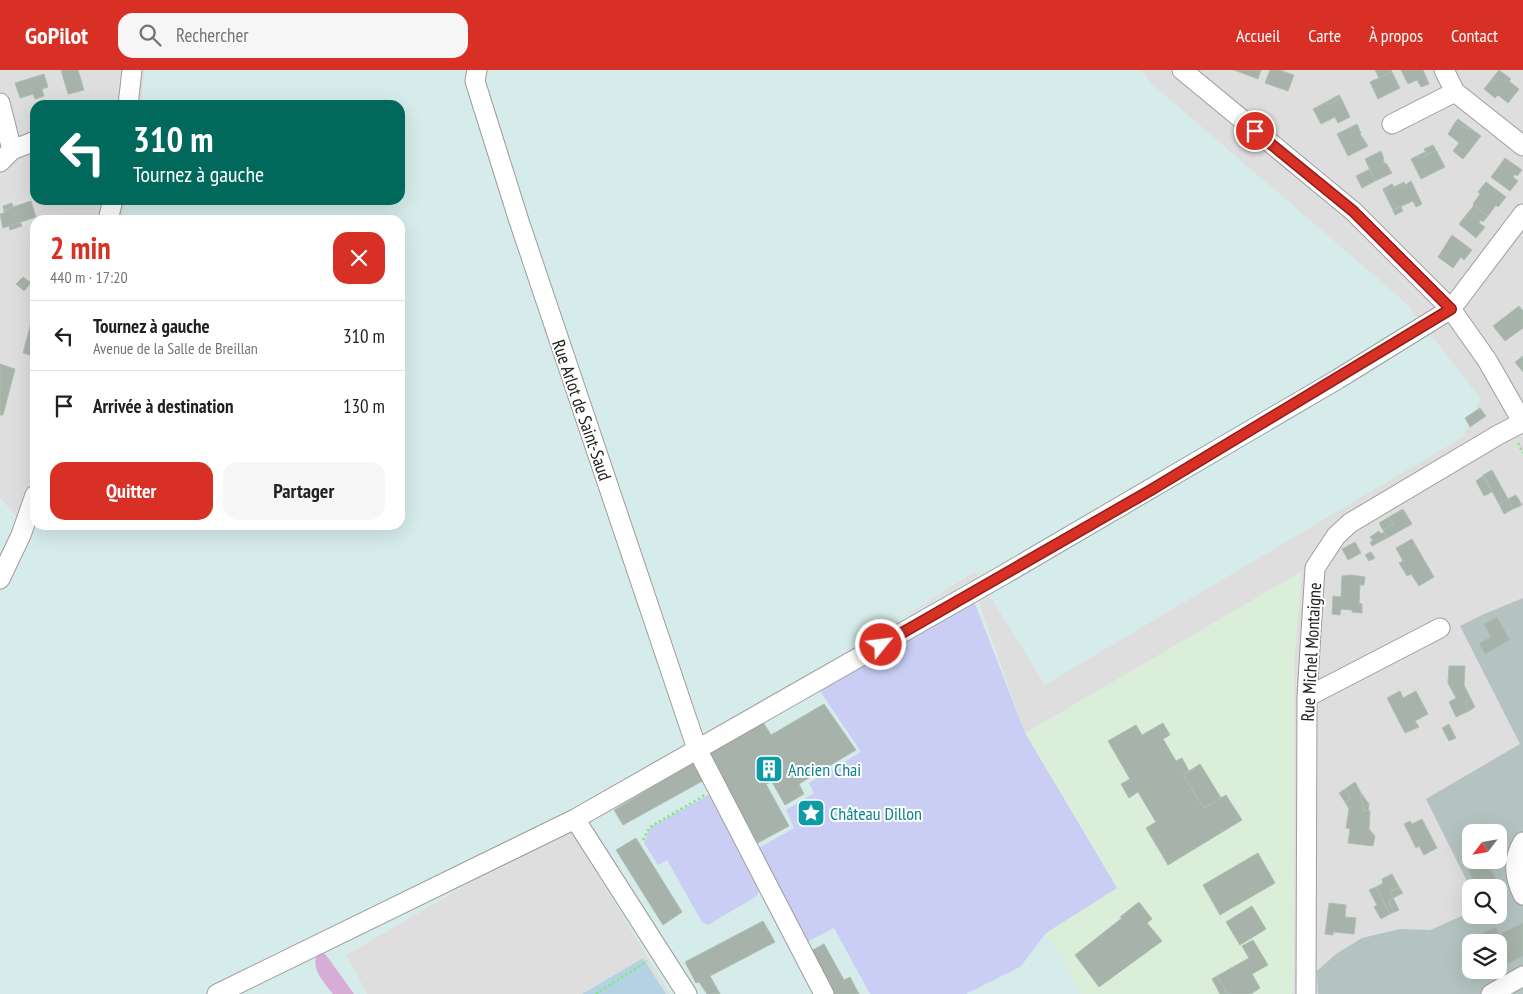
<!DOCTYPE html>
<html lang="fr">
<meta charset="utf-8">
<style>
:root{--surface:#fff;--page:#f6f6f6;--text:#202124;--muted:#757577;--line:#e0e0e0;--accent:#d93025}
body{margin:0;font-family:"PT Sans Narrow",sans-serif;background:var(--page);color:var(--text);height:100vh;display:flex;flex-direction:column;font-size:19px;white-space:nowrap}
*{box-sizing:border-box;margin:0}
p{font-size:16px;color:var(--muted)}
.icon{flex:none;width:28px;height:28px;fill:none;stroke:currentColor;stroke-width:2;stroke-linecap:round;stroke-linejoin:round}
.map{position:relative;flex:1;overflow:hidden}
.sheet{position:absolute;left:30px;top:145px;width:375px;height:315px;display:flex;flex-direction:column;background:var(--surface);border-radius:15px;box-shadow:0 5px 20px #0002}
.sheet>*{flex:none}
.hud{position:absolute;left:30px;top:30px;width:375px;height:105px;border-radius:15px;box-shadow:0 5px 20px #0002;background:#00695c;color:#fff;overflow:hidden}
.needle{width:32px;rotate:239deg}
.buttons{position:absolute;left:1462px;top:754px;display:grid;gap:10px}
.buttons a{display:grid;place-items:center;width:45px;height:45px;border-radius:10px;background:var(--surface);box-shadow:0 5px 20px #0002;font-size:25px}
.pin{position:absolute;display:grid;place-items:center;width:42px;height:42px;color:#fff;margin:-21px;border:2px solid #fff;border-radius:50%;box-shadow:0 1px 5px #0007}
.me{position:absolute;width:55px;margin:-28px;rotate:61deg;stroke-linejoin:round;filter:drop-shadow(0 0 4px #0008)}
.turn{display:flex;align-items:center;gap:18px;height:105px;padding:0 20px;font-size:22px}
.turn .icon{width:65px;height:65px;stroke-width:2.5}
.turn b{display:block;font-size:35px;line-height:42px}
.round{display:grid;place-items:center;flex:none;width:52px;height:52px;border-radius:15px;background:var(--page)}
.headline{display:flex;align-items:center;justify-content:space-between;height:85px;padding:0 20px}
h1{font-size:30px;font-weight:800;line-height:38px;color:var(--accent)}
.button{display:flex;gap:10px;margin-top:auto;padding:10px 20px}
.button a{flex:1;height:58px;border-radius:15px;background:var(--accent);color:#fff;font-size:20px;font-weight:800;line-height:58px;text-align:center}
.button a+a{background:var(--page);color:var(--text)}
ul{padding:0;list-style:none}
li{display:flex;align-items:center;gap:15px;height:70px;padding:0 20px;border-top:1px solid var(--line)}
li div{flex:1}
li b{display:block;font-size:19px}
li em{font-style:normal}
header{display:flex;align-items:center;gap:30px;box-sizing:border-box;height:70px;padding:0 25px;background:var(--accent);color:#fff}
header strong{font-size:24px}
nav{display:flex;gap:28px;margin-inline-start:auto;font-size:18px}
.search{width:350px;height:45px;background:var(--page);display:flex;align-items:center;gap:12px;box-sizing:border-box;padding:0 18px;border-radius:15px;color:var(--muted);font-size:19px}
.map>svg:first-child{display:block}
</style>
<header>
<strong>GoPilot</strong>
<div class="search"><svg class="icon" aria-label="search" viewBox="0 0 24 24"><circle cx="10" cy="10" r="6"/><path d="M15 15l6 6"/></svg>Rechercher</div>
<nav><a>Accueil</a><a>Carte</a><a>À propos</a><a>Contact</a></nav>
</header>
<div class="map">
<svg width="1523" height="924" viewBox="0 0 1523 924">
<rect width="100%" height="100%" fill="#e8f0ec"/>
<path fill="#dddedd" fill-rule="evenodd" d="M 0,0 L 145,0 L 141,35 L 35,35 L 35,130 L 127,130 L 121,150 L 35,150 L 35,441 L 29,462 L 0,428 Z
M 1141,0 L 1523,0 L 1523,924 L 666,924 L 643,888 L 582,924 L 367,924 L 346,885 L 697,679 L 975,501 L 1045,615 L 1152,14 ZM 1471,762 L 1499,762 L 1499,790 L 1471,790 ZM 1471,818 L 1499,818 L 1499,845 L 1471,845 ZM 1471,872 L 1499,872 L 1499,900 L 1471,900 Z"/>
<path fill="#dbeed9" d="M 1302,501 L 1294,597 L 1294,916 L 1292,924 L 1081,924 L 1046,863 L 1116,818 L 1025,663 Z"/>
<path fill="#b4c3c1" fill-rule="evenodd" d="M 1523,528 L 1523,924 L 1318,924 L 1317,901 L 1336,884 L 1362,868 L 1400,859 L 1430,860 L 1471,842 L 1471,845 L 1499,845 L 1499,818 L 1471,819 L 1426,729 L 1520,674 L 1460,556 L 1482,545 ZM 1471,762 L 1499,762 L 1499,790 L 1471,790 ZM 1471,872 L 1499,872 L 1499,900 L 1471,900 Z"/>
<path fill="#d5ecea" d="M 145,0 L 1141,0 L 1152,14 L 1406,233 L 1481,329 L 1463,367 L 1045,615 L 975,501 L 887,557 L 971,510 L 1025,663 L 1117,818 L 1046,863 L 1081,924 L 670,924 L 567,755 L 346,885 L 367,924 L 0,924 L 0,428 L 28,462 L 35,441 L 35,455 L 400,455 L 400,150 L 121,150 L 127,130 L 400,130 L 400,35 L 141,35 Z"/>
<path fill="#b4d2e4" d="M 643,888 L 666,924 L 582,924 Z"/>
<path fill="#cacdf4" d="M 974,531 L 1025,663 L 1117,818 L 1046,863 L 1020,897 L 966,924 L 870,924 L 834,858 L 805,873 L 757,779 L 794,758 L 786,740 L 814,723 L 809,713 L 861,682 L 818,618 Z
M 710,724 L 761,815 L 757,826 L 708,855 L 702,852 L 667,790 L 658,795 L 644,773 L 651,757 Z"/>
<path fill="#d8add5" d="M 323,883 L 326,885 L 354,924 L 333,924 C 325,914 312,900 316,887 Z"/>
<path fill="#a7b2aa" stroke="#acc0b2" d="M 61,0 L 78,0 L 84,20 L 68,24 Z
M 1234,0 L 1261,0 L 1258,9 Z
M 1270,0 L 1279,0 L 1294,5 L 1288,21 L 1265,13 Z
M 1375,0 L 1391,0 L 1392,2 L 1379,8 Z
M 1401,0 L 1423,0 L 1429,14 L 1421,17 L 1417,10 L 1408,14 Z
M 1499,0 L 1511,9 L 1509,11 L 1519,19 L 1508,33 L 1498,25 L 1495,28 L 1484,19 Z
M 1392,2 L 1400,18 L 1378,29 L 1370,12 Z
M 44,4 L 48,17 L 42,19 L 44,26 L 35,29 L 33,24 L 20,28 L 15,13 Z
M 1339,25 L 1341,28 L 1328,35 L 1326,32 Z
M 1341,28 L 1350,47 L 1338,53 L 1335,47 L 1321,54 L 1313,39 L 1326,32 L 1328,35 Z
M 1458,49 L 1470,58 L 1468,60 L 1456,51 Z
M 1456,51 L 1468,60 L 1470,58 L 1481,66 L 1463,89 L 1453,81 L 1459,73 L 1448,64 Z
M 1357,54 L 1361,63 L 1360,64 L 1368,76 L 1348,86 L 1337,64 Z
M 1433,75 L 1436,80 L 1427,85 L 1424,79 Z
M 1436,80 L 1445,97 L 1421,109 L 1411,89 L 1417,86 L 1419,89 Z
M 1381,81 L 1384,89 L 1383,90 L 1385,94 L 1386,93 L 1392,103 L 1375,111 L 1365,89 Z
M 1425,82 L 1427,85 L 1419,89 L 1417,86 Z
M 1505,88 L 1522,100 L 1517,106 L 1515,104 L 1513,107 L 1518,111 L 1510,121 L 1491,107 Z
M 1370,99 L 1375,111 L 1362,118 L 1356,106 Z
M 1411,111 L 1422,134 L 1416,137 L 1413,131 L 1393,140 L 1384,122 L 1404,112 L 1405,115 Z
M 1486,112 L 1506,127 L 1498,137 L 1496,135 L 1488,146 L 1473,134 L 1480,124 L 1478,122 Z
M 1392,114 L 1394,117 L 1384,122 L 1383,119 Z
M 31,131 L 36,147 L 3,158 L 0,144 L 4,143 L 4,140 Z
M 12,133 L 13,137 L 4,140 L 3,136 Z
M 1474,135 L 1488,146 L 1483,152 L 1481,150 L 1479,153 L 1485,157 L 1476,168 L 1459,154 Z
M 1401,137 L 1403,141 L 1395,145 L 1393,140 Z
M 20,152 L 22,156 L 10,160 L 9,156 Z
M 1452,165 L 1472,180 L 1464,190 L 1461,187 L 1453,198 L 1438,187 Z
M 23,207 L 31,213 L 24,221 L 16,214 Z
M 1519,236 L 1523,241 L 1523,258 L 1505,271 L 1493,256 Z
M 32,249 L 35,250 L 35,293 L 31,292 L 33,286 L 23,283 Z
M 1523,286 L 1523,302 L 1515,292 Z
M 0,294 L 15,299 L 3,345 L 0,345 Z
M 1480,338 L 1486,346 L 1470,357 L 1465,348 Z
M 1492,400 L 1508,429 L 1499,434 L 1483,405 Z
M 1483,406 L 1492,422 L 1484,426 L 1476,411 Z
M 1516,425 L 1522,435 L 1513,439 L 1508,429 Z
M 1508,429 L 1513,439 L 1504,444 L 1499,434 Z
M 1403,439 L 1412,454 L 1387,468 L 1383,460 L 1393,454 L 1389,447 Z
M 1389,447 L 1393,454 L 1383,460 L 1379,453 Z
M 1379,461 L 1381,464 L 1384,462 L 1387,468 L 1372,476 L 1370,472 L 1373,471 L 1370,467 Z
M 1412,469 L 1434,507 L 1419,516 L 1411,504 L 1407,506 L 1399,493 L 1403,491 L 1396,478 Z
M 1355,472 L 1361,483 L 1348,490 L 1342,479 Z
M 1371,482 L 1375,488 L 1369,491 L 1365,485 Z
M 1351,505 L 1365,507 L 1364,515 L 1360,515 L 1359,533 L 1362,534 L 1362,543 L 1352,542 L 1352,540 L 1341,539 L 1340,545 L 1332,544 L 1333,526 L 1341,527 L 1342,506 Z
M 1497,547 L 1510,570 L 1485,584 L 1479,573 L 1491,567 L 1484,554 Z
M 1449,596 L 1465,596 L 1464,615 L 1471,629 L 1465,632 L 1469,641 L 1456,647 L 1449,632 L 1456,628 L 1448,613 Z
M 1400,621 L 1403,628 L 1416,621 L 1428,644 L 1415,651 L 1419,657 L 1405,663 L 1387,628 Z
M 1471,629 L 1475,637 L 1469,641 L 1465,632 Z
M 824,634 L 856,680 L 799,714 L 804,724 L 785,735 L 772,712 L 766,714 L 789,756 L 754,775 L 707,685 L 763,652 L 771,665 Z
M 1163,653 L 1170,665 L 1163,669 L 1176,691 L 1182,688 L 1189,701 L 1183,705 L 1204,738 L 1226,725 L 1242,750 L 1168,795 L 1146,758 L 1156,752 L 1138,722 L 1129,728 L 1121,714 L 1130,709 L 1108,671 L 1136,655 L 1142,665 Z
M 1449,654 L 1456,668 L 1449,671 L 1442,658 Z
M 696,691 L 706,709 L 623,755 L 614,740 Z
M 1200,694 L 1221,728 L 1204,738 L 1183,705 Z
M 1355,712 L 1361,723 L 1360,729 L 1363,733 L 1363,740 L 1370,741 L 1369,759 L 1375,766 L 1373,776 L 1348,773 L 1350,759 L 1346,758 L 1349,739 L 1345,732 L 1351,728 L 1345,719 Z
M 1345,719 L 1351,728 L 1345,732 L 1339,723 Z
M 1361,723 L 1369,734 L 1368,741 L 1363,740 L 1363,733 L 1360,729 Z
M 1422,749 L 1437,778 L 1424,785 L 1419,776 L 1416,778 L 1404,754 L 1410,751 L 1412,754 Z
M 636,768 L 682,842 L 663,855 L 616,780 Z
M 1258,783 L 1275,813 L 1220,845 L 1203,815 Z
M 1487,791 L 1501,820 L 1499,821 L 1499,818 L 1477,818 L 1468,800 Z
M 1392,804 L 1399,817 L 1389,822 L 1393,828 L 1388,831 L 1394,842 L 1390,844 L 1376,817 L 1383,813 L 1382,809 Z
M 1376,817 L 1390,844 L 1381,849 L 1374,837 L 1377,835 L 1369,820 Z
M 1399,817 L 1403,823 L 1393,828 L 1389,822 Z
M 1393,828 L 1399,840 L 1394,842 L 1388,831 Z
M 1139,832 L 1152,849 L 1147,853 L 1162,871 L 1099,917 L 1075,885 L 1122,848 L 1120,847 Z
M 1329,833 L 1346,835 L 1345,847 L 1356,848 L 1354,864 L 1333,862 L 1333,865 L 1325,864 Z
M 1252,836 L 1266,859 L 1240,875 L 1226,852 Z
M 763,851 L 775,872 L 710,906 L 720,924 L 707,924 L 699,912 L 696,913 L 685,892 Z
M 1523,853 L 1523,886 L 1499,898 L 1499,872 L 1471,872 L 1471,892 L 1462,873 L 1496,857 L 1499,864 Z
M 1253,870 L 1268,895 L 1252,904 L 1260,918 L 1251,924 L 1228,924 L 1217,906 L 1249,888 L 1242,876 Z
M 824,874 L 844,910 L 850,907 L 859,924 L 829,924 L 807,883 Z
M 1475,900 L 1494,900 L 1479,907 Z
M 1217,906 L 1228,924 L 1220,924 L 1212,909 Z"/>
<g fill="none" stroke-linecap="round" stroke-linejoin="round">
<defs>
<path id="minor" d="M 477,0 L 475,11 L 519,151 L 697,679 L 824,924
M 1182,0 L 1353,141 L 1451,239 L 1487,290 L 1523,353
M 1444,0 L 1455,22 L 1523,76
M 0,33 L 12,80
M 128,35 L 132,0
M 1392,54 L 1455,22
M 0,92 L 12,80 L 35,71
M 108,150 L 113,130
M 0,509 L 21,465 L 35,425
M 1307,627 L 1440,558
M 1523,772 C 1512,790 1514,807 1523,825
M 217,924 L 575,749
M 687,924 L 575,749 L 998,508 L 1338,309 L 1451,239 L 1523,144
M 1306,924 L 1307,627 L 1315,498 L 1336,466 L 1350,453 L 1498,365 L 1523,352
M 1491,924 L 1523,906"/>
</defs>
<use href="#minor" stroke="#9d9d9d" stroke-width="21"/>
<path stroke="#82eb7d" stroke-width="2.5" stroke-dasharray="2.5 2.5" stroke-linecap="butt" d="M 1518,373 L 1523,383
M 643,770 L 650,757 L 705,725
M 596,924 L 647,891"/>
<use href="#minor" stroke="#fff" stroke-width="19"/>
</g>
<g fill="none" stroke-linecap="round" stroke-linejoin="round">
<defs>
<path id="route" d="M 881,575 L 1151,420 L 1451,239 L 1353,141 L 1255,61"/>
</defs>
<use href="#route" stroke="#8d1f18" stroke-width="12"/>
<use href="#route" stroke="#d93025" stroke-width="9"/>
</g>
<defs>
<symbol id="building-square" viewBox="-11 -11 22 22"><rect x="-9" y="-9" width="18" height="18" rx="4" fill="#0f9aa8" stroke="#fff"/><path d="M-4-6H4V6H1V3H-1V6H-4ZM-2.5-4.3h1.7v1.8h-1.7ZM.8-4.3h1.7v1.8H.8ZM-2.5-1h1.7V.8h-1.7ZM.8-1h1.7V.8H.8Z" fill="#fff"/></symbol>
<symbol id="sight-square" viewBox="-11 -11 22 22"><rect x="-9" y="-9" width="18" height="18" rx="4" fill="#0f9aa8" stroke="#fff"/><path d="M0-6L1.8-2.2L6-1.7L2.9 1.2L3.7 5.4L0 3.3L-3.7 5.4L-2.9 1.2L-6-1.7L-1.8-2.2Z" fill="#fff"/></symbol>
</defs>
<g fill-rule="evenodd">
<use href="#building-square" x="753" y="683" width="32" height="32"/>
<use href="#sight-square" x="795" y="727" width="32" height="32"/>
</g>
<g text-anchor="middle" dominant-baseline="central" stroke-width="4" stroke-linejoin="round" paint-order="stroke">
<g font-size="18" fill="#202020" stroke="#fff">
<text transform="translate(582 340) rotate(71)">Rue Arlot de Saint-Saud</text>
<text transform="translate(1311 582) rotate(-87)">Rue Michel Montaigne</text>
</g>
<g font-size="18" fill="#0d838f" stroke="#fff" text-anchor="start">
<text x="788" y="699">Ancien Chai</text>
<text x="830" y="743">Château Dillon</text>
</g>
</g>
</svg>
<div class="buttons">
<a><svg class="needle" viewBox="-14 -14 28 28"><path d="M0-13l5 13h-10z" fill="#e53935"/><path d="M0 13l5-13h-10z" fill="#757577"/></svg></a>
<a><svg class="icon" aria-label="search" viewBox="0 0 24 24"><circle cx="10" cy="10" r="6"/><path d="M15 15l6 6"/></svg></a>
<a><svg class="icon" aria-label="layers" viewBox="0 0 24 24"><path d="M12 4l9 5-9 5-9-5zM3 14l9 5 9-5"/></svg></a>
</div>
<div class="pin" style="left:1255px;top:61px;background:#d93025"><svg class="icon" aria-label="arrive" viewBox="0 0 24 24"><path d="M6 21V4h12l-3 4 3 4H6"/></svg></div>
<svg class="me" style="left:881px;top:575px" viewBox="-20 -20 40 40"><circle r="17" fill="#d93025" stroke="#fff" stroke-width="3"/><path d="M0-11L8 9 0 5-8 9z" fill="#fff"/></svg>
<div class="hud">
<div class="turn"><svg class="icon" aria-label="left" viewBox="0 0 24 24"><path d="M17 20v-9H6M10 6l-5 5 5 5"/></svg><div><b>310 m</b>Tournez à gauche</div></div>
</div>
<section class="sheet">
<div class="headline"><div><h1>2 min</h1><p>440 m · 17:20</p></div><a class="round" style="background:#d93025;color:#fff"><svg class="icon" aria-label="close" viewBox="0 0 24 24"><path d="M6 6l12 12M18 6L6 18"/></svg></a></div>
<ul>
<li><svg class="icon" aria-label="left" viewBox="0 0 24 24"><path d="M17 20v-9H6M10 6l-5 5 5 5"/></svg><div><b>Tournez à gauche</b><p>Avenue de la Salle de Breillan</p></div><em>310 m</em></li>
<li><svg class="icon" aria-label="arrive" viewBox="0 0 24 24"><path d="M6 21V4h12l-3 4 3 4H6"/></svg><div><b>Arrivée à destination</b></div><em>130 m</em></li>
</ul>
<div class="button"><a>Quitter</a><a>Partager</a></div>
</section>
</div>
